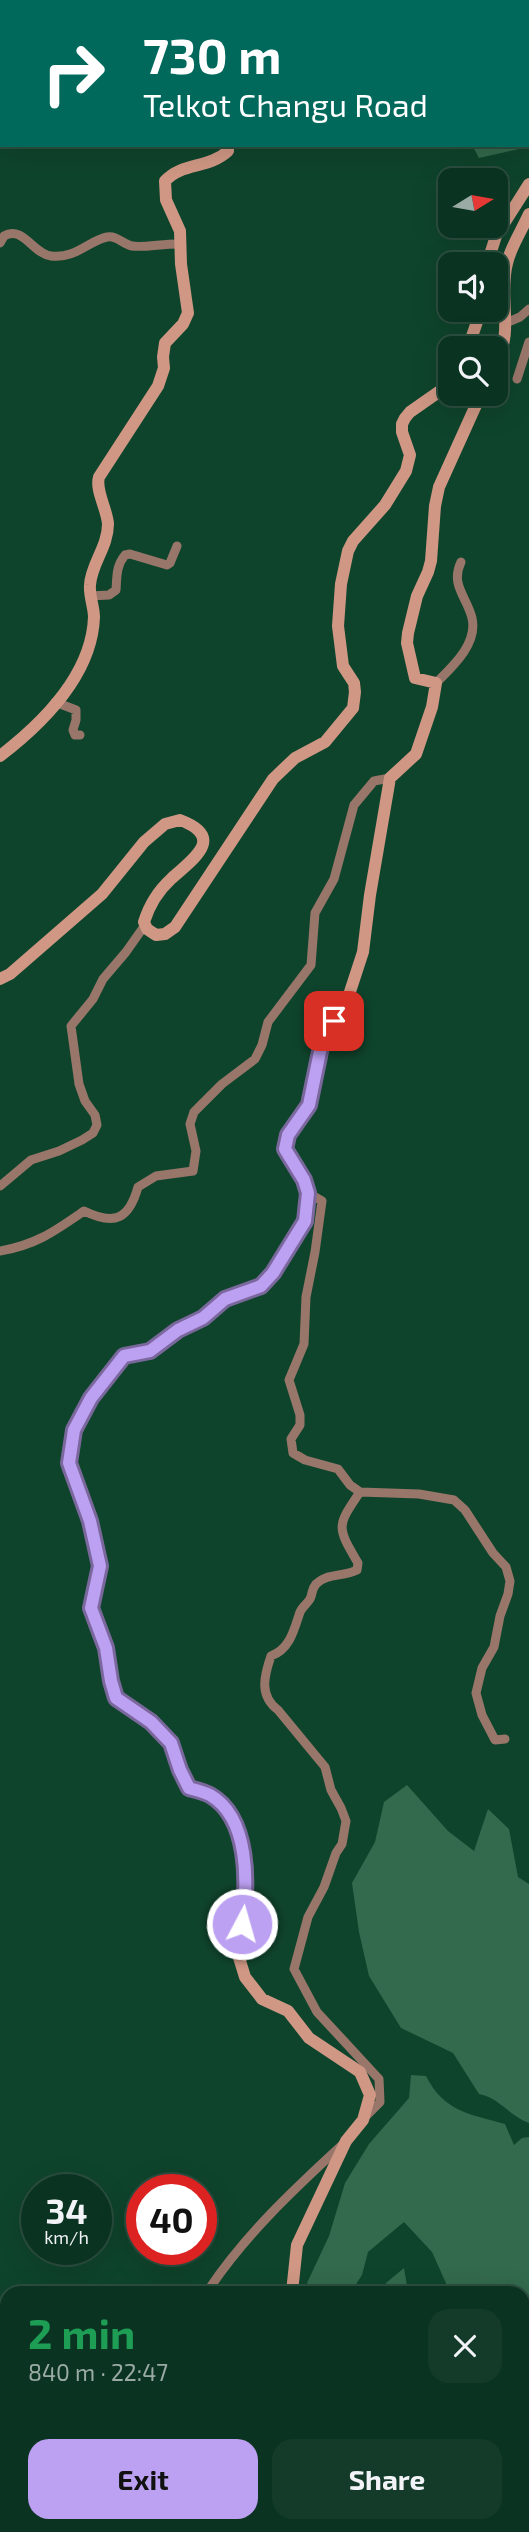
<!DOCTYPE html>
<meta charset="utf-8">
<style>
:root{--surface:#0b3321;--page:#143b2a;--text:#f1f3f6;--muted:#9aaaa5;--line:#2b4e3f;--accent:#bca0f2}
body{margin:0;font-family:"Exo 2",sans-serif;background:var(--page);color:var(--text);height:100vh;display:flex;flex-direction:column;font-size:26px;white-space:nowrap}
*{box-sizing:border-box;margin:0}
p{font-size:23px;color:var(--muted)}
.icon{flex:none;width:38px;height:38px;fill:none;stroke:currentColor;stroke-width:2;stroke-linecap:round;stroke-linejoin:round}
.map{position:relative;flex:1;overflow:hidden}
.drawer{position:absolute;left:0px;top:2286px;width:530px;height:247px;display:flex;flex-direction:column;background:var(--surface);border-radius:21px 21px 0 0;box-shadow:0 7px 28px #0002,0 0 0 2px var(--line)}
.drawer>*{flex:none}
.top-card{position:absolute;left:0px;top:0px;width:530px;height:147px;box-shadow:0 7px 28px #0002,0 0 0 2px var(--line);background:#00695c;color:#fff;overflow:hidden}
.needle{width:46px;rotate:79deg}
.fabs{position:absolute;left:438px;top:168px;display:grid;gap:14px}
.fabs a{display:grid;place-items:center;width:70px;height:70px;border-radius:14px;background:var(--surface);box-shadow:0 7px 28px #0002,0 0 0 2px var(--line);font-size:35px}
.speed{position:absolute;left:21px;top:2174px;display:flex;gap:14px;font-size:35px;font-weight:700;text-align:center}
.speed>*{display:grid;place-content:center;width:91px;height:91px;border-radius:50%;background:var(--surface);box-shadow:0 7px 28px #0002,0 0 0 2px var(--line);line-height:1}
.speed small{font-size:18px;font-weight:400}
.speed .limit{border:10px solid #d22;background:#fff;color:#111}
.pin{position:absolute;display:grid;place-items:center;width:60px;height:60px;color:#fff;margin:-30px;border-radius:14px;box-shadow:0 4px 10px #0006}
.me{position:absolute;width:77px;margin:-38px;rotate:6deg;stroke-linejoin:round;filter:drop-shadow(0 0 5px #0008)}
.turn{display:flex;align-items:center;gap:24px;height:147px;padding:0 28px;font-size:32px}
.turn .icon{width:91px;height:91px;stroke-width:2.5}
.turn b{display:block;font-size:49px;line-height:60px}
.round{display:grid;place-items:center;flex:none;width:74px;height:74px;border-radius:21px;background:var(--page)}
.headline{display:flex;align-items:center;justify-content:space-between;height:119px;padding:0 28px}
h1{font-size:42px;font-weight:700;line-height:52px;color:#1e9e55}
.action{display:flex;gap:14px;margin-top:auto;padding:14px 28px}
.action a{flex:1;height:80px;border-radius:21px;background:var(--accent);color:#111;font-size:28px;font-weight:700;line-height:80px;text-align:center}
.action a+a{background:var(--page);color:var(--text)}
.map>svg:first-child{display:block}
</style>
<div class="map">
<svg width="529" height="2532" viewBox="0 0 529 2532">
<rect width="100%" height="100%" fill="#0f442c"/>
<path fill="#33694c" d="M 459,0 L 529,0 L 529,130 L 528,2 Z
M 472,145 L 524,145 L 523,148 L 479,158 Z
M 407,1785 L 448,1831 L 474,1851 L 488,1809 L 509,1829 L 518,1877 L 529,1884 L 529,2123 C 509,2116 500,2098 479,2094 L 453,2053 L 401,2028 L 369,1976 L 359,1932 L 352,1883 L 375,1842 L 384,1802 Z
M 411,2075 L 426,2076 C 444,2112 470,2114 505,2124 L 514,2145 L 522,2138 L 529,2137 L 529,2532 L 340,2532 L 339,2525 L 523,2525 L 523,2292 L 450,2292 L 432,2252 L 404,2222 L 368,2252 L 362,2275 L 351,2292 L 312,2292 L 307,2283 L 329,2236 L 345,2183 L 369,2144 L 409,2098 Z
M 404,2268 L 408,2292 L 385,2292 L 386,2283 Z"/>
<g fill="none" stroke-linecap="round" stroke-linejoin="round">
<path stroke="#99766a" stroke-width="9" d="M 0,243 L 4,236 C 23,225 33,254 51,256 C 76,259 88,241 107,237 C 117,235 122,244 132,246 C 143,248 167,243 181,244
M 506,323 L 520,317 L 529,309
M 517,379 L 529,342
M 90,596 L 109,595 L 116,590 C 117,576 116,566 125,555 L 130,554 L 167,565 L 170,563 L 177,546
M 436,683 C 452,667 478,644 472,618 C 467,597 450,585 461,562
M 55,702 L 76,710 L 76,720 L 73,730 L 75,735 L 80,735
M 0,1186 L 31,1160 L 59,1151 L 82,1140 L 93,1133 L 97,1125 L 95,1115 L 85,1101 L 79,1084 L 71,1026 L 93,999 L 103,979 L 126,952 L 145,925
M 308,1193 L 322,1201 L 315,1252 L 306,1297 L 304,1344 L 289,1380 L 300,1415 L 300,1425 L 291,1439 L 293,1453 L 305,1460 L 338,1469 L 350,1485 L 360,1492 L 419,1494 L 454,1500 L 465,1510 L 493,1553 L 506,1567 L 510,1581 L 508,1594 L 500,1616 L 494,1647 L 482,1668 L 476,1693 L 482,1715 L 495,1740 L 505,1739
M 0,1251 C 36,1245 55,1231 84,1211 C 115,1226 129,1219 138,1187 L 156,1176 L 193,1171 L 196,1151 L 190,1124 L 194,1112 L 222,1084 L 255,1059 L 262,1045 L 268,1022 L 311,965 L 315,913 L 334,879 L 354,805 L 374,781 L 390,778
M 360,1492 C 336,1527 337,1527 358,1563 L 357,1570 C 343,1577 327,1573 316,1584 C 311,1590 313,1593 310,1599 C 307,1604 302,1607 300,1612 C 294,1630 290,1649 271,1656 C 264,1676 259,1696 278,1710 L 325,1767 L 331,1790 L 341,1808 L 346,1821 L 342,1844 L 336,1853 L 324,1887 L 308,1917 L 294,1969 L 317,2012 L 379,2079 L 380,2102 L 364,2118
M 207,2292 C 244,2236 293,2190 342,2145
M 0,2380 L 7,2381
M 84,2532 L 93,2525
M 277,2532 L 280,2525"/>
<path stroke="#cf9784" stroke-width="12" d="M 200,2 L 200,0
M 487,264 L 496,236 L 529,184
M 468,348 L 481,310
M 495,366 C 513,331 501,310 505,275 C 507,252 520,234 529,214
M 0,756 C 43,723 92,675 94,617 C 94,607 89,596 90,585 C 91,564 108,547 108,524 C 107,509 95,490 99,477 L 158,386 L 164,368 L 163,357 L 165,343 L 183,324 L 188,313 L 181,264 L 180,231 L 166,200 L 165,181 C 182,162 209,169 228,151 L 228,145
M 0,979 L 10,974 L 102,894 L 144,842 L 165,824 L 180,820 C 228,838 190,861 171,879 C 159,890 149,906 144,922 L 147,929 L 156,935 L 165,934 L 175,927 L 273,779 L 295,758 L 325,742 L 353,708 L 355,692 L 354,683 L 343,666 L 338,626 L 341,584 L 348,551 L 353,541 L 385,505 L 406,471 L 410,455 L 402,432 L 402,424 L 405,418 L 410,412 L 450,384
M 292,2292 L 297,2245 L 346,2141 L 363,2120 L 370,2095 L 360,2072 L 309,2038 L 288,2011 L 262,1999 L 245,1977 L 237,1951 L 246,1898 L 240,1835 L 231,1814 L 211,1795 L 189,1788 L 180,1770 L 171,1743 L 151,1722 L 116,1698 L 111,1681 L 106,1648 L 91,1608 L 100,1566 L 90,1521 L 69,1463 L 74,1430 L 91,1397 L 124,1355 L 150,1351 L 178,1330 L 203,1318 L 224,1299 L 261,1286 L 273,1273 L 305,1221 L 308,1193 L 304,1180 L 285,1149 L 288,1135 L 309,1105 L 323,1037 L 346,1004 L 363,952 L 370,895 L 390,778 L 416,754 L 432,707 L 436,683 L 415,678 L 407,643 L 408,633 L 417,596 L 428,572 L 431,561 L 435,506 L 439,487 L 481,394
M 211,2532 L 214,2525"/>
</g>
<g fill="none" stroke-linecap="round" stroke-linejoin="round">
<defs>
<path id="route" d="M 242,1924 C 248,1885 250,1818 210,1795 C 204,1792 196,1790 189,1788 L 180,1770 L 171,1743 L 151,1722 L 116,1698 L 111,1681 L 106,1648 L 91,1608 L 100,1566 L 90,1521 L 69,1463 L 74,1430 L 91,1398 L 124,1356 L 150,1351 L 178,1330 L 203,1318 L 225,1299 L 261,1286 L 273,1273 L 305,1221 L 308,1193 L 304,1180 L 285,1149 L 288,1135 L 309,1105 L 323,1037 L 334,1021"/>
</defs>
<use href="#route" stroke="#7a689d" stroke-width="18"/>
<use href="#route" stroke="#bca0f2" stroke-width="12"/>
</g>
</svg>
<div class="fabs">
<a><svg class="needle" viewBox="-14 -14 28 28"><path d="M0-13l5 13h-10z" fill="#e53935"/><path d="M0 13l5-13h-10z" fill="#9aaaa5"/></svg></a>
<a><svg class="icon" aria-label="sound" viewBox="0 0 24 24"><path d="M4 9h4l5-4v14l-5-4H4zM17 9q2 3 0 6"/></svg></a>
<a><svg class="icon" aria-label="search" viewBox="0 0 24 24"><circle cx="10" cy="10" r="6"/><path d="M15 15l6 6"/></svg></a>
</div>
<div class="speed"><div>34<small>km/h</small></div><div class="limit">40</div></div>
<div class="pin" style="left:334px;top:1021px;background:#d93025"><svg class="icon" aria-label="arrive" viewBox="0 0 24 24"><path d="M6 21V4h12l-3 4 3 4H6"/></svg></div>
<svg class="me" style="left:242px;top:1924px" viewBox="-20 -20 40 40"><circle r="17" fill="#bca0f2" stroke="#fff" stroke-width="3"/><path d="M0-11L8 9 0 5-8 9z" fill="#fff"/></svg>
<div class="top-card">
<div class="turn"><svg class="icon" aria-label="right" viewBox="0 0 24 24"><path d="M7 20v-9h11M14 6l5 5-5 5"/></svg><div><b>730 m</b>Telkot Changu Road</div></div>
</div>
<section class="drawer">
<div class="headline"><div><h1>2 min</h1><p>840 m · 22:47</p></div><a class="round"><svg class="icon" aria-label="close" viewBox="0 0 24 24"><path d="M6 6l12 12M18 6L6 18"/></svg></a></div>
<div class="action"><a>Exit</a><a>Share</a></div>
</section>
</div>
